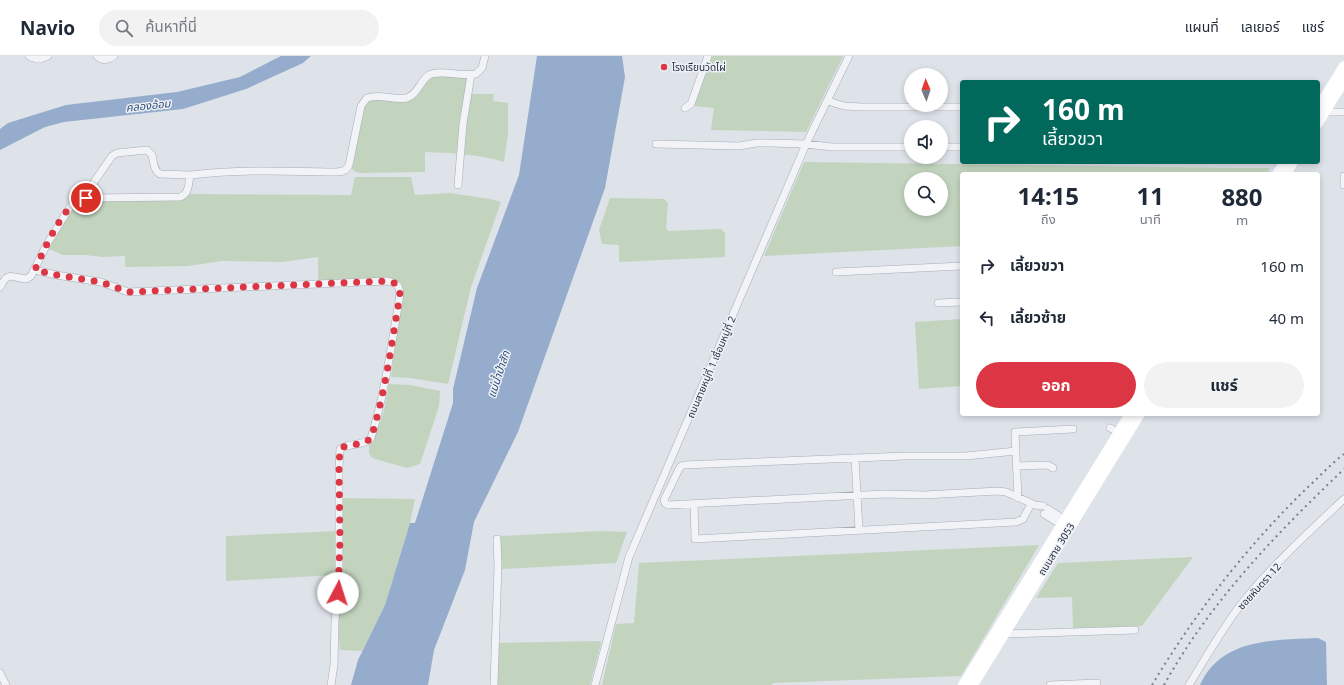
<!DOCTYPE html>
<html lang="th">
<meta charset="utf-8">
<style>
:root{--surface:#fff;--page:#f2f2f3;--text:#1f2937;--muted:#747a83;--line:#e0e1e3;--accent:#dc3543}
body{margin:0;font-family:"Noto Sans","Noto Sans Thai",sans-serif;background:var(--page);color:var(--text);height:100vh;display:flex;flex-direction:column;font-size:15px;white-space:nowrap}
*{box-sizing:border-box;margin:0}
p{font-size:13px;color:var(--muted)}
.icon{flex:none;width:22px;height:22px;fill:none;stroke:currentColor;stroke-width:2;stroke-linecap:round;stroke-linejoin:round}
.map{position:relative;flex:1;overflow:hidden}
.drawer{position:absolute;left:960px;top:116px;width:360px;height:244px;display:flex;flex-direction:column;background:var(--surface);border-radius:4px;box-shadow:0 2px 6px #0003}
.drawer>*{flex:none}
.banner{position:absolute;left:960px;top:24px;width:360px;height:84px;border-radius:4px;box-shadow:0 2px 6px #0003;background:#00695c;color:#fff;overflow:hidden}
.needle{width:26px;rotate:358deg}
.buttons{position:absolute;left:904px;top:12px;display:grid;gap:8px}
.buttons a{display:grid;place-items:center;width:44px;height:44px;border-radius:50%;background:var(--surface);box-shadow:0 2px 6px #0003;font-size:20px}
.pin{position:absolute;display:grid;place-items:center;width:34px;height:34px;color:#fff;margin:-17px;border:2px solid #fff;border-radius:50%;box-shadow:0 1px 4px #0007}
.me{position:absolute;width:44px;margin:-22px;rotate:5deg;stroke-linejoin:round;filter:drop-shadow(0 0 3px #0008)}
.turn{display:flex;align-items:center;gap:14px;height:84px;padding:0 16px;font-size:18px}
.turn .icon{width:52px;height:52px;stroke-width:2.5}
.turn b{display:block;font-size:28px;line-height:34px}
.eta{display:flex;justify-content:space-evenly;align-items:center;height:68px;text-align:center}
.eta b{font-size:24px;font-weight:700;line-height:28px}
.primary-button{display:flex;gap:8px;margin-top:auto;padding:8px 16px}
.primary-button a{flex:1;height:46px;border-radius:24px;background:var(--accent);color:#fff;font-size:16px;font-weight:700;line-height:46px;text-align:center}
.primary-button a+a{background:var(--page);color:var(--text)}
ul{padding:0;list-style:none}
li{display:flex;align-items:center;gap:12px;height:52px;padding:0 16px}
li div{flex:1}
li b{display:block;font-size:15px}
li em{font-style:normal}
header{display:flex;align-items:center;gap:24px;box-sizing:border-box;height:56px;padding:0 20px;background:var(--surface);border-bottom:1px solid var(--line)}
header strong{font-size:19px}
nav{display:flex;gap:22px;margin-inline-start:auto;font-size:14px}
.search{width:280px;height:36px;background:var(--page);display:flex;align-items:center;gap:10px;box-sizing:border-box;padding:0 14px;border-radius:22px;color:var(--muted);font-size:15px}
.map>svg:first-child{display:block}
</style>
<header>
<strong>Navio</strong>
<div class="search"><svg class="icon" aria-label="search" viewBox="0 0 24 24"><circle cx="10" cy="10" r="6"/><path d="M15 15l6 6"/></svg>ค้นหาที่นี่</div>
<nav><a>แผนที่</a><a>เลเยอร์</a><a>แชร์</a></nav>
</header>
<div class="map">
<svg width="1344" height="629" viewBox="0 0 1344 629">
<rect width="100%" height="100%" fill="#dee2e9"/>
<path fill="#c2d4be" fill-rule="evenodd" d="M 712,0 L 843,0 L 806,76 L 711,74 L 714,52 L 694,50 Z
M 441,19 L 468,22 L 466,36 L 475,38 L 494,38 L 493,45 L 508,47 L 508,78 L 504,106 C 477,98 453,97 425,96 L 425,116 L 363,117 L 355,116 L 352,113 L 364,50 C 372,40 389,45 401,45 C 413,36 425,21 441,19 Z
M 804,106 L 1240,112 L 1270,112 L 1267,118 L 962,118 L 962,190 L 764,200 ZM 911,123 L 941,123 L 941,153 L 911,153 Z
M 355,121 L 411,121 L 415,139 L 450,137 L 490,143 L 501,146 L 471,231 L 448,328 L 410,322 L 391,321 L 398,265 L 403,236 L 401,228 L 395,223 L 387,222 L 318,225 L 318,201 L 283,206 L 222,205 L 188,210 L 125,211 L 125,200 L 103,201 L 86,199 L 63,199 L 49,193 C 56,181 67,157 77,149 C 80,146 85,146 89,145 L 180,143 L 187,141 L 190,138 L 351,139 Z
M 610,142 L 664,143 L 668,147 L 666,173 L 669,175 L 721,173 L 725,177 L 725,201 L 619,206 L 619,189 L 602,188 L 599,174 Z
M 962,263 L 962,330 L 919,333 L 915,266 Z
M 389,328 L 410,329 L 440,335 L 439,350 L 420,408 L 407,412 L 372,402 L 369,397 L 369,387 C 383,371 385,348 389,328 Z
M 338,442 L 415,443 L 410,467 L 385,549 L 362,595 L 340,594 L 338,566 L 331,566 L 335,519 L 226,525 L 226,480 L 337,475 Z
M 600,475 L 627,476 L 616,507 L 501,513 L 501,480 Z
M 1039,489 L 961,620 L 773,627 L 772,629 L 602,629 L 616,568 L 634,567 L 639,507 Z
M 1193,501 L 1142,570 L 1073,572 L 1072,541 L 1036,542 L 1058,507 Z
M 600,585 L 601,587 L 590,629 L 497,629 L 498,587 Z"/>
<path fill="#95accd" d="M 281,0 L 311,0 L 303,7 L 246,33 L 183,53 L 64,66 L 45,71 L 0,94 L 0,73 L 8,67 L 66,49 L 177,36 L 240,21 Z
M 537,0 L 622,0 L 625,21 L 605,132 L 518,376 L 474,466 L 465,514 L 434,594 L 428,629 L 351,629 L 358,604 L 385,549 L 410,467 L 415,467 L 453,347 L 453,333 L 477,232 L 519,119 Z
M 1318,582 L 1326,586 L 1327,629 L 1200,629 C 1221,582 1274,584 1318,582 Z"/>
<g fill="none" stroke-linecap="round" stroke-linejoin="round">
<defs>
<path id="street" d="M 29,0 C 36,4 41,4 48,0
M 97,0 C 102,5 108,4 114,0
M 828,45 L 844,50 L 861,51 L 962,51
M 685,52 L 691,48 L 708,0
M 1325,56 L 1344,56
M 656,88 L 739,90 L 756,87 L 769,87 L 806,88 L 832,91 L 911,91
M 941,91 L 962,91
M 1344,120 L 1344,129
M 458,129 L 463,68 L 471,19
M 90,142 L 94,126 L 112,100 L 117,97 L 147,94 L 152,99 C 154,106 153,114 160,118 L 191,119
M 35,214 L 56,219 L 101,226 L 128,236 L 387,225 C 400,227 401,233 399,245 C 391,291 385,337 371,382 C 362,391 350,386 340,393 L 339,411 L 339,524 L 335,565 L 334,609 L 331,629
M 836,216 L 962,210
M 0,231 C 9,214 11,222 26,223 L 31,220 L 47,188 L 70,151 L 78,144 L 86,142 L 180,141 C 191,137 187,127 191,119 C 238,113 286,115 334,116 C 340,116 346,116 349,109 L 361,50 L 367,42 C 380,37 395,45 407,42 C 418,38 420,25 429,19 C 440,13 462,21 476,18 L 482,12 L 485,0
M 938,247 L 962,246
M 1110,372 L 1119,376
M 1016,395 L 966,400 L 905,400 L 684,409 L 681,410 L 679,413 L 664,444 L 665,447 L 668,449 L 884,438 L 924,439 L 998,435 L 1006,436 L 1035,449 L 1043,450
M 855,402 L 859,474
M 1017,410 L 1048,409 L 1053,412
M 1018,442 L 1015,376 L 1073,373
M 694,448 L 695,483 L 1016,466 L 1023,463 L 1031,448
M 1048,453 L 1065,464
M 1044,458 L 1062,469
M 1004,578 L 1135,574
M 0,617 L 6,629
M 494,629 L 498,509 L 497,483
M 595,629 L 629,501 L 806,88 L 849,0
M 1050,629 L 1097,627
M 1189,629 C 1207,600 1224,569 1246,542 C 1275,507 1310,475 1344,443"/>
</defs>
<use href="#street" stroke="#a6acb7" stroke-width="8"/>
<use href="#street" stroke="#f1f3f7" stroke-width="7"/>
<path stroke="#fff" stroke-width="10" d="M 1318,52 L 1344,10
M 1318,67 L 1344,25
M 1277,118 L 1285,106
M 1286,118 L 1293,106
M 963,629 L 1130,358
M 973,629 L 1140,358"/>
<path stroke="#767f94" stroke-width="2" stroke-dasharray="2 4" stroke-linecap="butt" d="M 1152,629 C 1195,557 1248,489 1308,431 C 1320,420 1331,408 1344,398
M 1164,629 C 1210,546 1276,478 1344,413"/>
</g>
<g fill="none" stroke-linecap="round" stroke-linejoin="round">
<path stroke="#dc3543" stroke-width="7" stroke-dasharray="0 12.6" d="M 86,142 C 83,143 79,143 77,145 C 62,154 42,197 35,214 L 56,219 L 101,226 L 128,236 L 387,225 C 400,227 401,233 399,245 C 391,291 385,337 371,382 C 362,391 350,386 340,393 L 339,411 L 340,485 L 338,537"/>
</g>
<circle fill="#dc3543" stroke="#eef1f6" stroke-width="1.5" cx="664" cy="11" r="4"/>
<g text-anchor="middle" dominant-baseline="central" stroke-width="3" stroke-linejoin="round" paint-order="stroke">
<g font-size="10" fill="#252e42" stroke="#eef1f6" text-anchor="start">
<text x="672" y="11">โรงเรียนวัดไผ่</text>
</g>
<g font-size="10" fill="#252e42" stroke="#eef1f6">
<text transform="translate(711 311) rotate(-67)">ถนนสายหมู่ที่ 1 เชื่อมหมู่ที่ 2</text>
<text transform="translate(1056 493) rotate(-58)">ถนนสาย 3053</text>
<text transform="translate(1259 530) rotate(-48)">ซอยหันตรา 12</text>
</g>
<g font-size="11" font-style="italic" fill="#2c4979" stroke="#eef1f6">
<text transform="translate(148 49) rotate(-6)">คลองอ้อม</text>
<text transform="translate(498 318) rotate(-72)">แม่น้ำป่าสัก</text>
</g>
</g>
</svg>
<div class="buttons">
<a><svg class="needle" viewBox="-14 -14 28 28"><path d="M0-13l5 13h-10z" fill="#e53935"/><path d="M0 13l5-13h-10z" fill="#747a83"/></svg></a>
<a><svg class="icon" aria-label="sound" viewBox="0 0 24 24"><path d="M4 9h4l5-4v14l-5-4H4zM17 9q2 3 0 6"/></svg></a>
<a><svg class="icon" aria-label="search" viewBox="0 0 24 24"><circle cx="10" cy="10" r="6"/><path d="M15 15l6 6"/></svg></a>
</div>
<div class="pin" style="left:86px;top:142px;background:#d93025"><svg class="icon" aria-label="arrive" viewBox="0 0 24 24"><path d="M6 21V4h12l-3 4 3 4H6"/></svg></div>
<svg class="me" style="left:338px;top:537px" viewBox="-20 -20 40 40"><circle r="19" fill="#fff"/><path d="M0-13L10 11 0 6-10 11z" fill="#dc3543"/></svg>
<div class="banner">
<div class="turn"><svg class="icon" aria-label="right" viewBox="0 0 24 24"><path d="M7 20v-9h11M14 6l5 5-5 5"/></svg><div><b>160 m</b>เลี้ยวขวา</div></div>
</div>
<section class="drawer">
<div class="eta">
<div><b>14:15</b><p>ถึง</p></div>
<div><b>11</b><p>นาที</p></div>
<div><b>880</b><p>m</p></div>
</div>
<ul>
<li><svg class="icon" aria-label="right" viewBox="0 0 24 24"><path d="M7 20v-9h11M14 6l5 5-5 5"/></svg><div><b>เลี้ยวขวา</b></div><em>160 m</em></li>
<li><svg class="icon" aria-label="left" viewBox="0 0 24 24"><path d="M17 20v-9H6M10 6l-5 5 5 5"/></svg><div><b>เลี้ยวซ้าย</b></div><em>40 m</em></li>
</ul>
<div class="primary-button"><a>ออก</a><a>แชร์</a></div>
</section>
</div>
